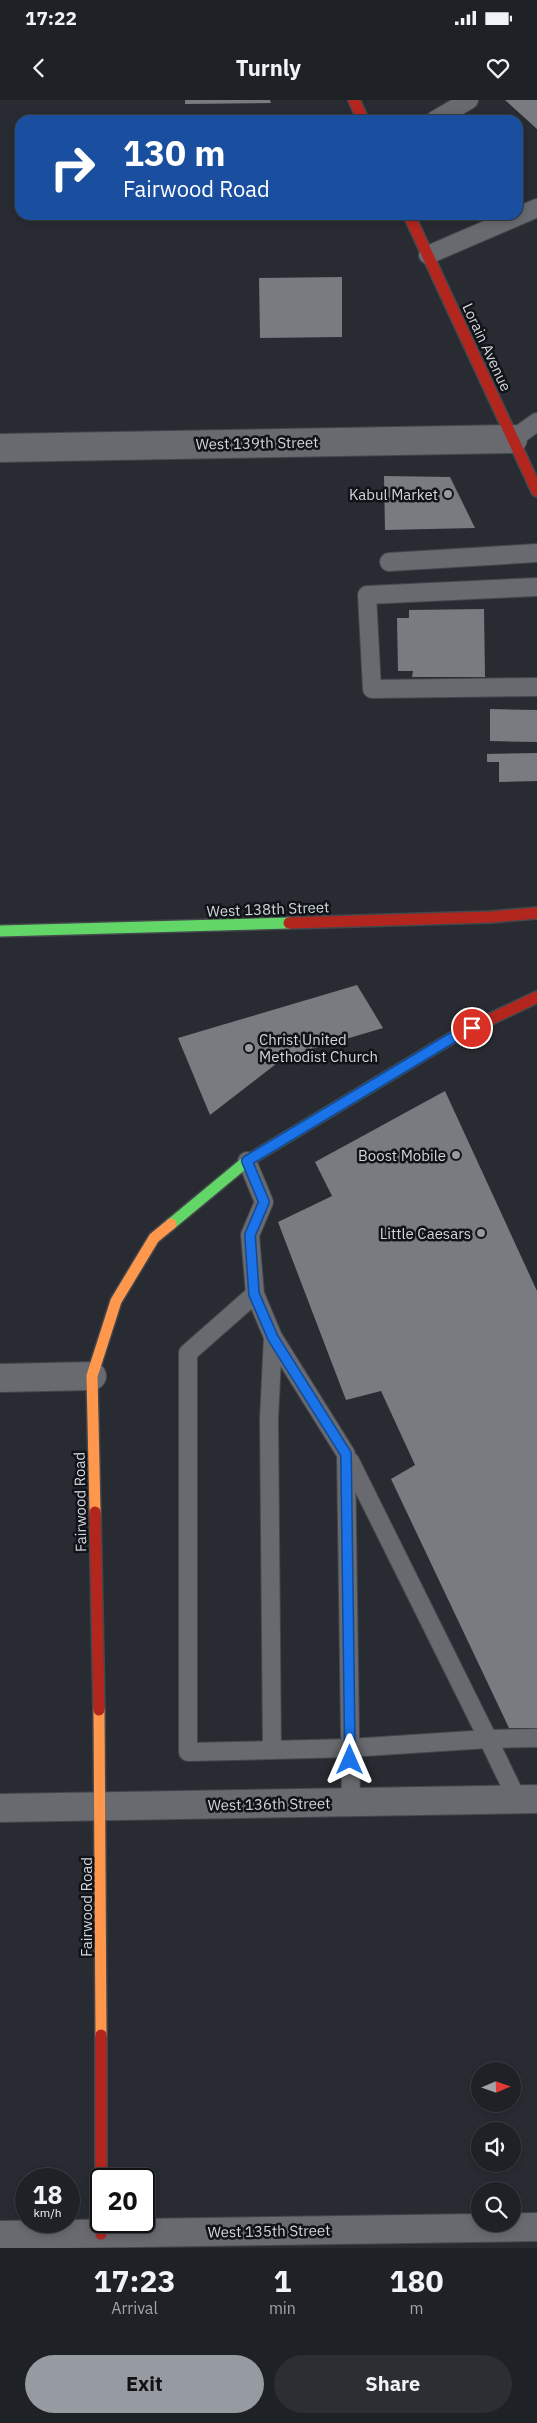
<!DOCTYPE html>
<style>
:root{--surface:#1e2126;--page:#2b2e32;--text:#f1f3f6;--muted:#a1a3a7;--line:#3c3e43;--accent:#969aa1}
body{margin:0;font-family:"IBM Plex Sans",sans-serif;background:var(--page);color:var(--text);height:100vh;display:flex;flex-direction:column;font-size:19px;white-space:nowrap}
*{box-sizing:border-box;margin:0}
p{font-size:16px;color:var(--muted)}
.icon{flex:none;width:28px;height:28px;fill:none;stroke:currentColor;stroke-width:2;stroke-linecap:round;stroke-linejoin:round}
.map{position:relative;height:2148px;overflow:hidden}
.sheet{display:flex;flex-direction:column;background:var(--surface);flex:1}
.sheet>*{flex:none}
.hud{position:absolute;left:15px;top:15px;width:508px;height:105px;border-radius:15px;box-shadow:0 2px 8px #0003,0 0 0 1px var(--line);background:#1a4fa0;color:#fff;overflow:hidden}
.needle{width:32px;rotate:88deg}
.tools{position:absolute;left:471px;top:1962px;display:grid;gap:10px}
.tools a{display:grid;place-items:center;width:50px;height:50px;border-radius:50%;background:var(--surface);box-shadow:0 2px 8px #0003,0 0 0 1px var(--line);font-size:25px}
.speed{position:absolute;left:15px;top:2068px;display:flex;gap:10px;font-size:25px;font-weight:700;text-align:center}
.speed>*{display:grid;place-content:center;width:65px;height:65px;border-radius:50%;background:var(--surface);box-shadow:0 2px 8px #0003,0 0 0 1px var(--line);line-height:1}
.speed small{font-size:12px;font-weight:400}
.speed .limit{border:2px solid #111;border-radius:8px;background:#fff;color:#111}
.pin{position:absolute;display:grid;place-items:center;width:42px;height:42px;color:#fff;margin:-21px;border:2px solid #fff;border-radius:50%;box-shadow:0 1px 5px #0007}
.me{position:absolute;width:55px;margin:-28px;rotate:0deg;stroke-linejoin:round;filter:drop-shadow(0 0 4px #0008)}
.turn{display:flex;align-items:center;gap:18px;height:105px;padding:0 25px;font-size:22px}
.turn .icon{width:65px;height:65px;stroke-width:2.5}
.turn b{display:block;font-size:35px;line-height:42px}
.eta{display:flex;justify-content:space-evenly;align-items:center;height:85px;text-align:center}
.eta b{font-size:30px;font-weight:700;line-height:35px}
.primary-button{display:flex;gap:10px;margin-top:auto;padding:10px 25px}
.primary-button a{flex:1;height:58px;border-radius:30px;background:var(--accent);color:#111;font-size:20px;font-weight:700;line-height:58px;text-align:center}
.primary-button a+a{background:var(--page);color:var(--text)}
.status{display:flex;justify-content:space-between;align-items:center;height:35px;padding:0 25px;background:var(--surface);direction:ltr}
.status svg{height:14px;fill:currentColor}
header{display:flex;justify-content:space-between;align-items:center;height:65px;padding:0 25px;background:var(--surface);font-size:22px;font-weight:700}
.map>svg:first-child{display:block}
</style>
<div class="status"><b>17:22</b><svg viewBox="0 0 49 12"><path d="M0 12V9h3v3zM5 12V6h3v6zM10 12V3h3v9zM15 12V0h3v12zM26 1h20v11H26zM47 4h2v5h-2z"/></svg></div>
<header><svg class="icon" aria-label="back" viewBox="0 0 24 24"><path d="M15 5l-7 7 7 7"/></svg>Turnly<svg class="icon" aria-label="heart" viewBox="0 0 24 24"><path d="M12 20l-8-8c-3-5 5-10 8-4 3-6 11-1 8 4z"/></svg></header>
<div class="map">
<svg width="537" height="2148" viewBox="0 0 537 2148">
<rect width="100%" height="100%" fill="#282c32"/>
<path fill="#797b80" d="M 185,0 L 270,0 L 271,3 L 185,4 Z
M 505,0 L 537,0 L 537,29 Z
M 342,177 L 342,237 L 260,238 L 259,178 Z
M 384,376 L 450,377 L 475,428 L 385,430 Z
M 484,509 L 485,577 L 412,577 L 413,571 L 398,571 L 397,518 L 409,518 L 409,510 Z
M 490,609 L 537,610 L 537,642 L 490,641 Z
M 537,653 L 537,681 L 499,682 L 499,662 L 487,662 L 487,654 Z
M 357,885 L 383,928 L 285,957 L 210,1015 L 178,938 Z
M 445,991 L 537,1191 L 537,1628 L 509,1628 L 391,1379 L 415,1365 L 381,1291 L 346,1300 L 278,1122 L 332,1096 L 315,1062 Z"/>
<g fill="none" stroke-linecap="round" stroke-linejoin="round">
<defs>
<path id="lane" d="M 435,20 L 469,0
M 428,155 L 537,108
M 513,339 L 537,322
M 389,462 L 537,453
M 537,487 L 367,495 L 372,589 L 537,587
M 247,1061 L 264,1102 L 250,1135 L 255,1194 L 273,1237 L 346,1354 L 351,1703
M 255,1194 L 188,1253 L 188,1652 L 272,1650 L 269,1319 L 273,1237
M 272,1650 L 350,1648 L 488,1639 L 350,1361
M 517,1699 L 488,1639 L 537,1638"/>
<path id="street" d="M 0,348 L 513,339
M 0,1278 L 92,1276
M 0,1708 L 537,1699
M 0,2135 L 537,2127"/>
<path id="fast" d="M 0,831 L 289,823
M 171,1124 L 247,1061 L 395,972"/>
<path id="slow" d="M 95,1412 L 92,1276 L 116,1201 L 154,1138 L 171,1124
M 99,1610 L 101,1935"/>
<path id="jam" d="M 354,0 L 363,20
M 409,115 L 537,391
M 289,823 L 491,817 L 537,813
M 395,972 L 455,936 L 537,897
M 95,1412 L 99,1610
M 101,1935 L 101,2134"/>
</defs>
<use href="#lane" stroke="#44474c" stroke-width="20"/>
<use href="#street" stroke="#44474c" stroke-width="30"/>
<use href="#fast" stroke="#44474c" stroke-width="14"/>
<use href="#slow" stroke="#44474c" stroke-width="14"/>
<use href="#jam" stroke="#44474c" stroke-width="14"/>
<use href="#lane" stroke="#686a6f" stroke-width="18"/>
<use href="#street" stroke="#686a6f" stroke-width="28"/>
<use href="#fast" stroke="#63d668" stroke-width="11"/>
<use href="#slow" stroke="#ff974d" stroke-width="11"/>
<use href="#jam" stroke="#b3261e" stroke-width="11"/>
</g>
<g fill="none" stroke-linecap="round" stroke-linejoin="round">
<defs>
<path id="route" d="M 350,1660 L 346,1354 L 273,1238 L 254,1194 L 250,1135 L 264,1102 L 247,1061 L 455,936 L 472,928"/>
</defs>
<use href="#route" stroke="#114b97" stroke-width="12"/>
<use href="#route" stroke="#1a73e8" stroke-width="9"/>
</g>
<g fill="#969aa1" stroke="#101318" stroke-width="2">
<circle cx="448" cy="394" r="5"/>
<circle cx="249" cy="948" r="5"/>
<circle cx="456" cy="1055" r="5"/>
<circle cx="481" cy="1133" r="5"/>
</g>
<g text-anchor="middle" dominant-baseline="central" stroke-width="5" stroke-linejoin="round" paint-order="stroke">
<g font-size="15" fill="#d2d6dd" stroke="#101318">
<text transform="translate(487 247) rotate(65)">Lorain Avenue</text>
<text transform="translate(257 343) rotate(-1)">West 139th Street</text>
<text transform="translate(268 809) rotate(-2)">West 138th Street</text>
<text transform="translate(80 1402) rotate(-91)">Fairwood Road</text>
<text transform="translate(269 1704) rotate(-1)">West 136th Street</text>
<text transform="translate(86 1807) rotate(-90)">Fairwood Road</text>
<text transform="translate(269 2131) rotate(-1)">West 135th Street</text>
</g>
<g font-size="15" fill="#d2d6dd" stroke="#101318" text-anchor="end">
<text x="438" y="394">Kabul Market</text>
<text x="259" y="939" text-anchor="start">Christ United<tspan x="259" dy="17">Methodist Church</tspan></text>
<text x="446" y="1055">Boost Mobile</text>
<text x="471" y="1133">Little Caesars</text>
</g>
</g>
</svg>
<div class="tools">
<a><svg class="needle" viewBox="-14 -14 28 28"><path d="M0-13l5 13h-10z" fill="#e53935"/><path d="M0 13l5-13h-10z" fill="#a1a3a7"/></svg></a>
<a><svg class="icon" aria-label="sound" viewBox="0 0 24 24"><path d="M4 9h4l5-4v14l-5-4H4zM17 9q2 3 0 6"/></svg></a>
<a><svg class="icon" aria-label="search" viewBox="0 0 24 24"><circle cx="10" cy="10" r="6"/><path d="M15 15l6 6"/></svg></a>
</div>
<div class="speed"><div>18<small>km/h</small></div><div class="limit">20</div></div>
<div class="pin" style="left:472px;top:928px;background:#d93025"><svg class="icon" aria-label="arrive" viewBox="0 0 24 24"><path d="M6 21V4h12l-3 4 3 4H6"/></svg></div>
<svg class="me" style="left:350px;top:1660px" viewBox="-20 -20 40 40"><path d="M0-17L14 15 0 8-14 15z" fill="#1a73e8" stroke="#fff" stroke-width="4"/></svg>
<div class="hud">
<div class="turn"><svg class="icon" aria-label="right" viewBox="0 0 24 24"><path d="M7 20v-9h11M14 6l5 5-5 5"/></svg><div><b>130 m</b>Fairwood Road</div></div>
</div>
</div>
<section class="sheet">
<div class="eta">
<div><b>17:23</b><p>Arrival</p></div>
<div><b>1</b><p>min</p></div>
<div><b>180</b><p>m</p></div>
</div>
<div class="primary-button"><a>Exit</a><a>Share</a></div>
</section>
